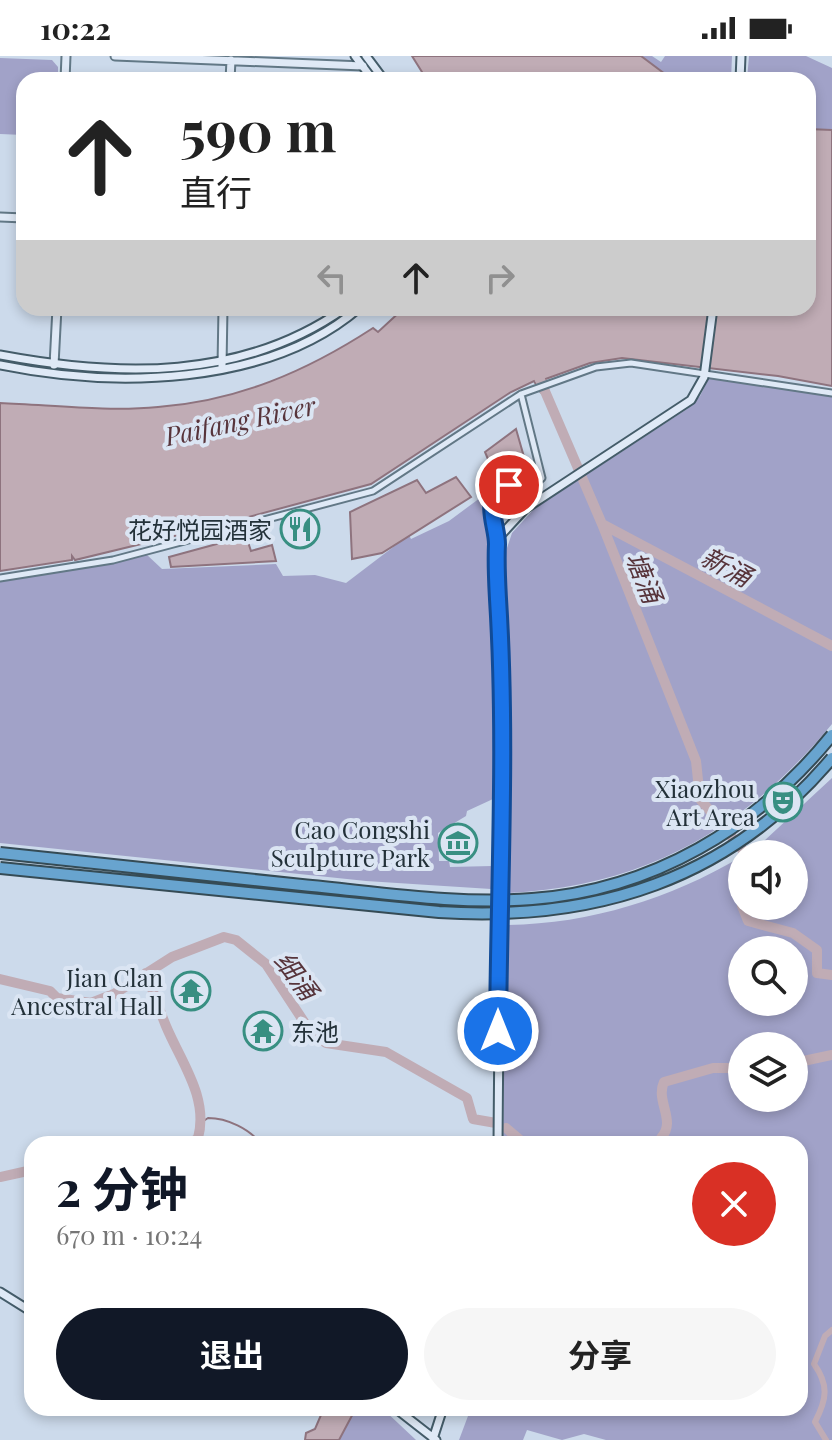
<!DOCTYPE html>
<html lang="zh">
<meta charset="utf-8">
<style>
:root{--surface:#fff;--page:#f6f6f6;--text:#222;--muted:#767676;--accent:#111827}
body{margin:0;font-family:"Playfair Display","Noto Sans SC",serif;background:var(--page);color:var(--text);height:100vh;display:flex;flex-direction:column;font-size:30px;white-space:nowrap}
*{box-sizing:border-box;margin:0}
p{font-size:26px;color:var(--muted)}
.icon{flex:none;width:44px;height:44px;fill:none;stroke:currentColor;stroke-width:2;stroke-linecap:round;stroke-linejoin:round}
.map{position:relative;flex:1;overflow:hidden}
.drawer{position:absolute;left:24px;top:1080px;width:784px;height:280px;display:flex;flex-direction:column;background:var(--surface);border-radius:24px;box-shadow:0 4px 12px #0003}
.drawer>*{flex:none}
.guide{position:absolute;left:16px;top:16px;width:800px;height:244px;border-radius:24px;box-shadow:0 4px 12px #0003;background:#fff;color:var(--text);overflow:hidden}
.buttons{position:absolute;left:728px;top:784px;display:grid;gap:16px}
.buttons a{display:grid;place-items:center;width:80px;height:80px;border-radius:50%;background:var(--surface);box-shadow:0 4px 12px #0003;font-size:40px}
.pin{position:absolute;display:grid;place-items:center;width:68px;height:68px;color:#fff;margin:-34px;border:4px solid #fff;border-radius:50%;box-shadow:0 2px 8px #0007}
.me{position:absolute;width:88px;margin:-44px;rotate:0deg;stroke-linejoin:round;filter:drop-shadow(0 0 6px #0008)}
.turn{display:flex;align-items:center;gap:28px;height:168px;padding:0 32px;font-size:36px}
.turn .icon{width:104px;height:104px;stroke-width:2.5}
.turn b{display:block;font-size:56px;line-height:68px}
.lanes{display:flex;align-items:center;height:76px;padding:0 32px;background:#0003;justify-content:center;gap:40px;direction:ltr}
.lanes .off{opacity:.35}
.round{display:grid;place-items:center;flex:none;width:84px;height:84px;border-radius:42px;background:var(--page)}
.summary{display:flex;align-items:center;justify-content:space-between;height:136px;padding:0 32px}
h1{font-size:48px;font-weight:700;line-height:60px;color:var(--accent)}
.action{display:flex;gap:16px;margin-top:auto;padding:16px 32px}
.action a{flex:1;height:92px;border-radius:48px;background:var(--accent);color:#fff;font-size:32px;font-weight:700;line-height:92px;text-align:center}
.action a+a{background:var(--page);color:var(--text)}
.status{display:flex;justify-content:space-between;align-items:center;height:56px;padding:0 40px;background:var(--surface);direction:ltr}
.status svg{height:22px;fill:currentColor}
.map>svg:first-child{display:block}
</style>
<div class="status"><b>10:22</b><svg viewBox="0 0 49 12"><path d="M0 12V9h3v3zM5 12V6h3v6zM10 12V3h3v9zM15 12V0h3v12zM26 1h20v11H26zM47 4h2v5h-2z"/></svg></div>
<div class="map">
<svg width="832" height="1384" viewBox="0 0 832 1384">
<rect width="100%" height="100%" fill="#ccdaeb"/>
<path fill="#a1a2c8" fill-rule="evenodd" d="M 641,0 L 652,0 L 661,6 L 665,0 L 732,0 L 731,24 L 673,24 Z
M 749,0 L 806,0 L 832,12 L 832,74 L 808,73 L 808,24 L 747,24 Z
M 0,2 L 52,4 L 58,11 L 58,24 L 24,24 L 24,79 L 0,78 Z
M 709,322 L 832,340 L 832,668 C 745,773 645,831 507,837 L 510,610 L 504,501 L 512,477 L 534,453 L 687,353 L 700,340 Z
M 480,442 L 481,449 L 486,449 C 496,546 494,646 493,743 L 467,755 L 466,760 L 438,777 L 439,805 L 449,805 L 450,811 L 492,810 L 491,833 L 366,825 L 0,787 L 0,524 L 145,497 L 162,513 L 276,508 L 283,520 L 315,519 L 346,527 L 409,479 L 411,483 L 449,465 Z
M 832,722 L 832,1384 L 606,1384 L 584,1378 L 562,1384 L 527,1374 L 523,1384 L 459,1384 L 471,1352 L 800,1352 L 800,1088 L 503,1088 L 506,869 C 590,868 669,843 741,801 L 739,796 L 749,789 L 752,794 L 764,785 ZM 794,798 L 794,850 L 742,850 L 742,798 ZM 742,894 L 794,894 L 794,946 L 742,946 ZM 794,990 L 794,1042 L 742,1042 L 742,990 Z
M 356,1352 L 382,1352 L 416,1384 L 339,1384 Z"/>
<path fill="#c0acb5" stroke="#8e737e" stroke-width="2" d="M 412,0 L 641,0 L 673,24 L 427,24 Z
M 808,73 L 832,74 L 832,330 L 778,320 L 622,302 L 590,307 L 540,325 L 541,337 L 534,325 L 511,336 L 371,428 L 230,466 L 229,463 L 228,467 L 75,504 L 72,500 L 72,504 L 0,515 L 0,347 C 52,349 107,356 158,351 C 238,345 307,315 373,272 L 378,276 L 404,252 L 808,252 Z
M 516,373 L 528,415 L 495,420 L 485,396 Z
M 456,421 L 471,441 L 382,497 L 352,503 L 350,456 L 417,424 L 426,437 Z
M 246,480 L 251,495 L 272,489 L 276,505 L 171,511 L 169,501 Z
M 324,1352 L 356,1352 L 339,1384 L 305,1384 L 306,1377 L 315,1373 Z"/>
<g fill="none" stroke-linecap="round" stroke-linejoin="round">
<path stroke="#8e737e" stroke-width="2" d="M 202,1066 L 208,1062 C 227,1062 250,1073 261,1088"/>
<path stroke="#c0acb5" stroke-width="6" d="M 826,1384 L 815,1366 C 827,1343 829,1329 814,1308 L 825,1280 L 832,1274"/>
<path stroke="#c0acb5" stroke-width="10" d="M 535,312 L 602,468 L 696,705 L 700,743 L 746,798
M 602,468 L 832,590
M 742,850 L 748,865 L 793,877 L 817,894 L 817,917 L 832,919
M 146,917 C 153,935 159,953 166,970 C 181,1006 209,1042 198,1082 L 190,1088
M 0,923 L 50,935 L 57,942 L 91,947 L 114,938 L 172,901 L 224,881 L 236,884 L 266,908 L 310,975 L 326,987 L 386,996 L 467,1042 L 473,1063 L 496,1067
M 794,1007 L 832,999
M 506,1072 L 525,1088
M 665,1088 L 661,1082 C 677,1065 655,1045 664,1026 L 713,1012 L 742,1012
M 0,1121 L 32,1114"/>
<defs>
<path id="minor" d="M 498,485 C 490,473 490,449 496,436 C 510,425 531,434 542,422 L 521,338
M 0,522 L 113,504 L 373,435 L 521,338 L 596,311 L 631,307 L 832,337"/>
<path id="tertiary" d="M 115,0 L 363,10
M 65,24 L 66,0
M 230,24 L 231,4
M 0,161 L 24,162
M 54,309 L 57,252
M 222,310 L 223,252"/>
<path id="secondary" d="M 355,0 L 373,24
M 366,0 L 384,24
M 740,24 L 741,0
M 0,299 C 118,321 242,325 345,252
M 0,309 C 112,332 267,331 359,252
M 498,1088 L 502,604 L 496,498 L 501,479 L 525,453 L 691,344 L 704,321 L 713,252
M 0,1236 L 32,1256
M 395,1352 L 436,1384
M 433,1383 L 443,1352"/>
</defs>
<use href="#minor" stroke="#627886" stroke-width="9"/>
<use href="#tertiary" stroke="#627886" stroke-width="11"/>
<use href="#secondary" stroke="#445c69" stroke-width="11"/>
<use href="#minor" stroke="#dfe9f6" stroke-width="5"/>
<use href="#tertiary" stroke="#dfe9f6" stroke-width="7"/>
<use href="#secondary" stroke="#dfe9f6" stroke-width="7"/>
<defs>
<path id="motorway-bridge" d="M 0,797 C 101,808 201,818 302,829 C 378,836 456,849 532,843 C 652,834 757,772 832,679
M 0,812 L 439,856 C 595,866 729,824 832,702"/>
</defs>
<use href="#motorway-bridge" stroke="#354b55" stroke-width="14" stroke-linecap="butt"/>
<use href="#motorway-bridge" stroke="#68a4cf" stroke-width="10"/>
</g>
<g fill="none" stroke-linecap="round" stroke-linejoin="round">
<defs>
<path id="route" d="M 498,975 C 499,831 507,686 498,543 C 497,524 496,507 497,488 C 497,472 487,453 496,436 L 509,429"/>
</defs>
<use href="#route" stroke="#114b97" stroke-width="20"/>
<use href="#route" stroke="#1a73e8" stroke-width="14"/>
</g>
<defs>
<symbol id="restaurant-ring" viewBox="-11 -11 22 22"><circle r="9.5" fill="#dbe5f3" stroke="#388f82" stroke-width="1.5"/><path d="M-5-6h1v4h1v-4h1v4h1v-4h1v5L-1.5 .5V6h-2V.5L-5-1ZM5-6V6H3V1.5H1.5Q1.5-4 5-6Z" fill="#388f82"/></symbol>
<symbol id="theatre-ring" viewBox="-11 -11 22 22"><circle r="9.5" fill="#dbe5f3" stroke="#388f82" stroke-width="1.5"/><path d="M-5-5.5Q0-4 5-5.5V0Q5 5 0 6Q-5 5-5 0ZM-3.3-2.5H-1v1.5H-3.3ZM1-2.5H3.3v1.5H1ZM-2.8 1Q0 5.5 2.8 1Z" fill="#388f82"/></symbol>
<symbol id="museum-ring" viewBox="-11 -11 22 22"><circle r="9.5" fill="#dbe5f3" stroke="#388f82" stroke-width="1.5"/><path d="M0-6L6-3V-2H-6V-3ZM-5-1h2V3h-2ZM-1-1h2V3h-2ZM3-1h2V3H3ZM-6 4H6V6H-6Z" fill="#388f82"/></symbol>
<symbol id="temple-ring" viewBox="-11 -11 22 22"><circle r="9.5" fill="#dbe5f3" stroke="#388f82" stroke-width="1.5"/><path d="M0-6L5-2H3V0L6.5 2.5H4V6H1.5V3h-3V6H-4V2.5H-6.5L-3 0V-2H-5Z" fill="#388f82"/></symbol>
</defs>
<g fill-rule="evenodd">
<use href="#restaurant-ring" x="278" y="451" width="44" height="44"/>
<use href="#theatre-ring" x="761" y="724" width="44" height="44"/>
<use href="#museum-ring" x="436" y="765" width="44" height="44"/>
<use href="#temple-ring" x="169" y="913" width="44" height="44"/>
<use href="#temple-ring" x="241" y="953" width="44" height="44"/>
</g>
<g text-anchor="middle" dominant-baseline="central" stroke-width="8" stroke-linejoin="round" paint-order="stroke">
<g font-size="24" fill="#233139" stroke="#dbe5f3" text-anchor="end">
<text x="272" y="473">花好悦园酒家</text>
<text x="755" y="732">Xiaozhou<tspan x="755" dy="28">Art Area</tspan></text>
<text x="430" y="773">Cao Congshi<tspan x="430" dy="28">Sculpture Park</tspan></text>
<text x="163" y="921">Jian Clan<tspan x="163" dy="28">Ancestral Hall</tspan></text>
<text x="291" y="975" text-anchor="start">东池</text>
</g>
<g font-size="26" font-style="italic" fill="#57343b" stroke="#dbe5f3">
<text transform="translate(240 364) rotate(-12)">Paifang River</text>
<text transform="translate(727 510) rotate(28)">新涌</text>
<text transform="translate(645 521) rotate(68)">塘涌</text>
<text transform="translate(297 919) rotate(53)">细涌</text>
</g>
</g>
</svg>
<div class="buttons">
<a><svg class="icon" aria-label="sound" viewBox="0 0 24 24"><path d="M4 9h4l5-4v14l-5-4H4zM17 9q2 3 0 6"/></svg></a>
<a><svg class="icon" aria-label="search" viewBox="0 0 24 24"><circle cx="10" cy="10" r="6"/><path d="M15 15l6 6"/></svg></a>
<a><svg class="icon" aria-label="layers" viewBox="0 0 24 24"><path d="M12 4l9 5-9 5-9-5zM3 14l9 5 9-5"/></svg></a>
</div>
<div class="pin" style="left:509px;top:429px;background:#d93025"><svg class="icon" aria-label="arrive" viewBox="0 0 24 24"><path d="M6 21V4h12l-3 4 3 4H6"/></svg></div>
<svg class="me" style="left:498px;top:975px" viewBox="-20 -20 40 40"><circle r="17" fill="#1a73e8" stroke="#fff" stroke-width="3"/><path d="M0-11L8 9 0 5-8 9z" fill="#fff"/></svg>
<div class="guide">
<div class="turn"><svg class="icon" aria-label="ahead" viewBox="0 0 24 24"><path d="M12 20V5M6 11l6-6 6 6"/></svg><div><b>590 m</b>直行</div></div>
<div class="lanes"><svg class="icon off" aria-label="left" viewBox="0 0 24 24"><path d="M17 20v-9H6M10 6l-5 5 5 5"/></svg><svg class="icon" aria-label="ahead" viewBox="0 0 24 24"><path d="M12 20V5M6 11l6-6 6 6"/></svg><svg class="icon off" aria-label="right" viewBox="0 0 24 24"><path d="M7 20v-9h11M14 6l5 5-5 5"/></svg></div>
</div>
<section class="drawer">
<div class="summary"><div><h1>2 分钟</h1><p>670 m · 10:24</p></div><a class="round" style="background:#d93025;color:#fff"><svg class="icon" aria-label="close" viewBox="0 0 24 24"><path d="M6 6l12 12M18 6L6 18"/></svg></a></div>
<div class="action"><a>退出</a><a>分享</a></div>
</section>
</div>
